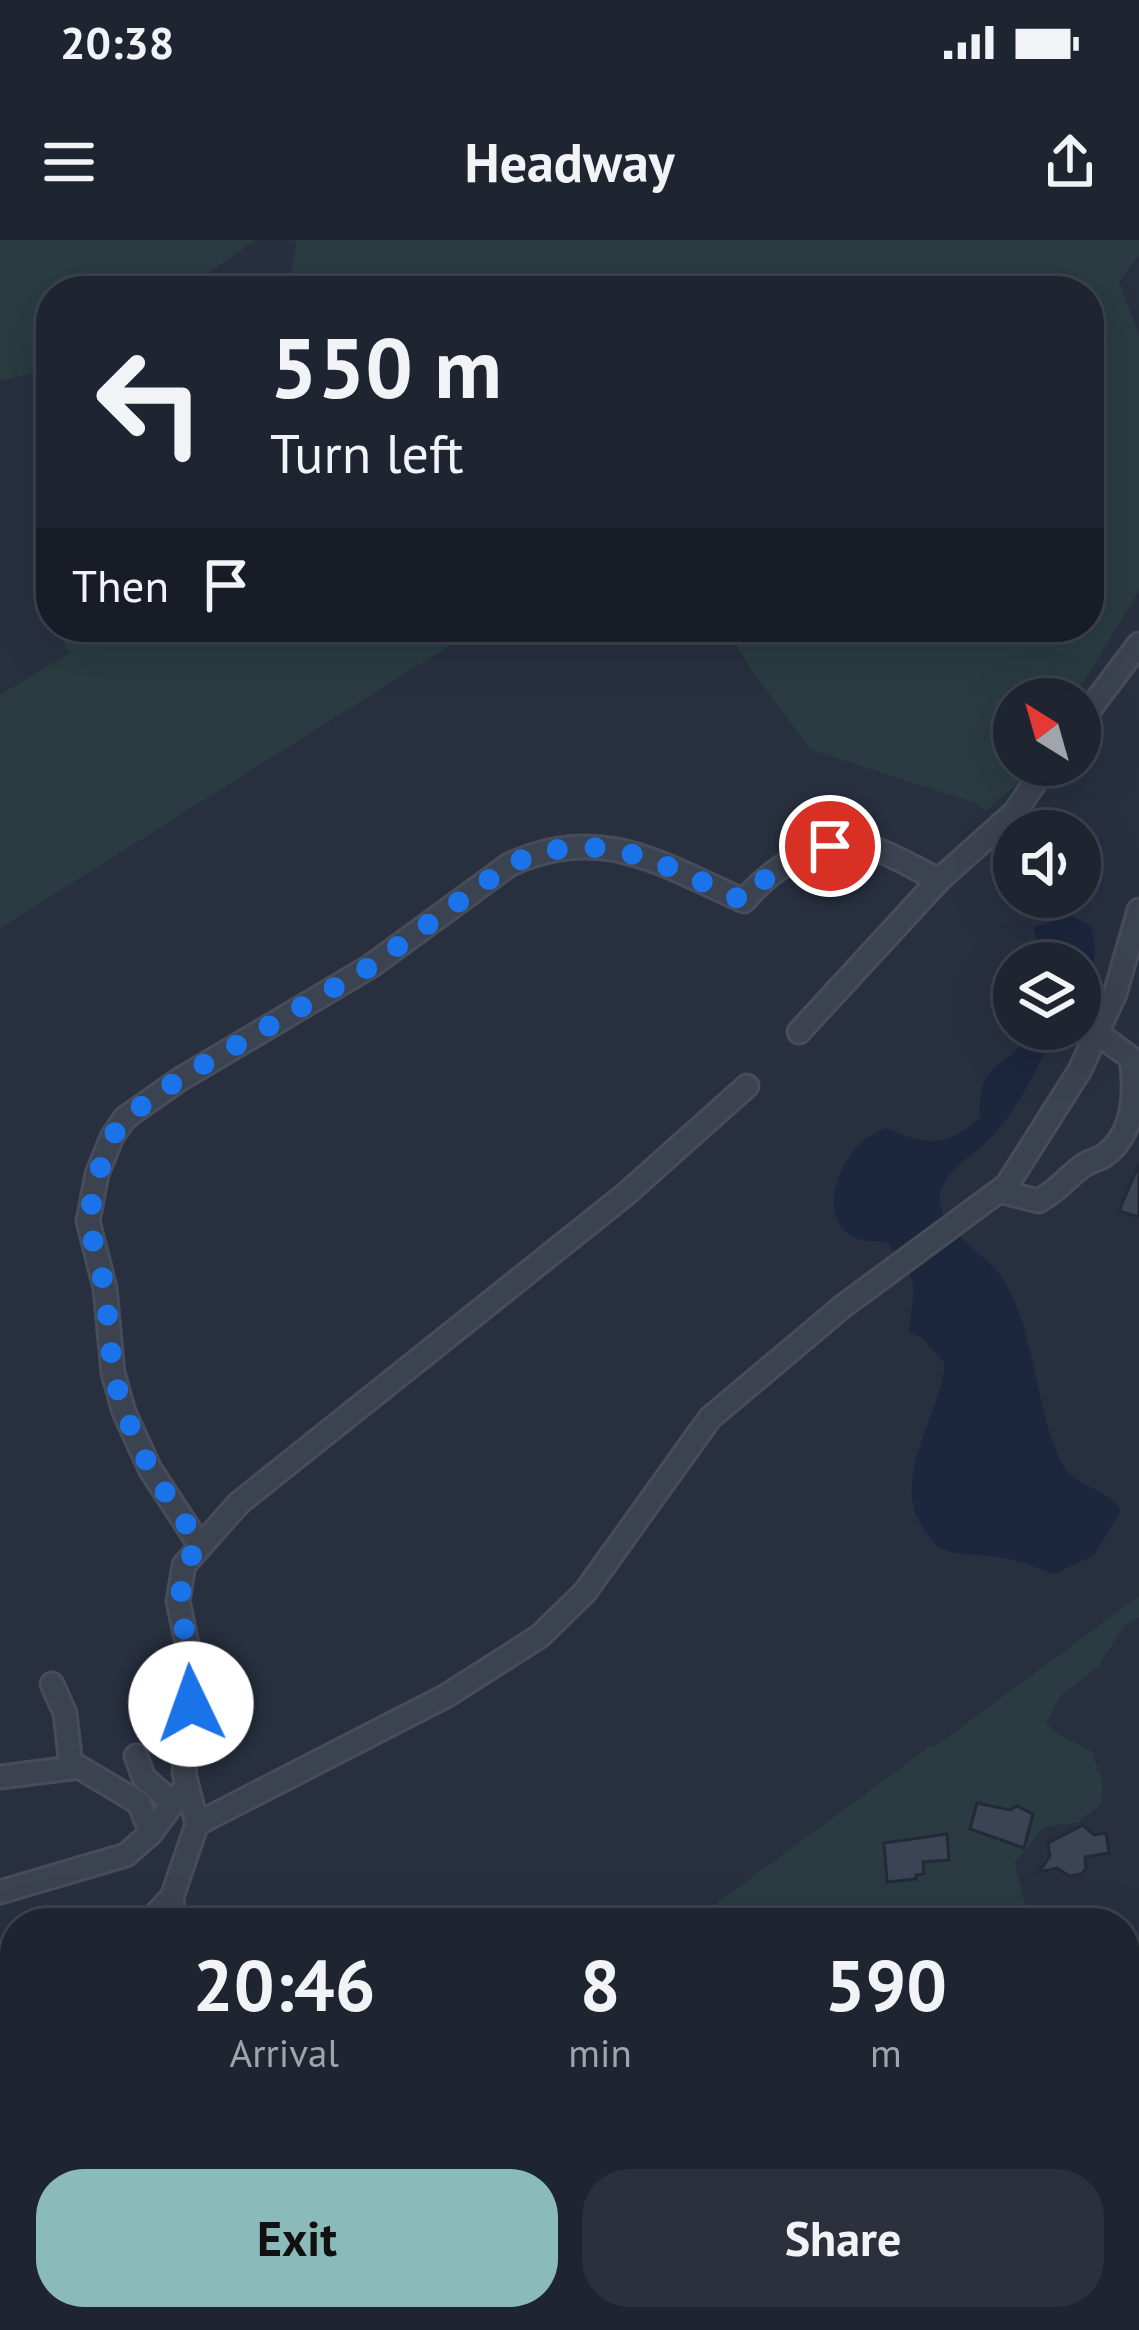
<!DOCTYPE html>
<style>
:root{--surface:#1e2430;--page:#2b303c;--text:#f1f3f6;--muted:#a1a4ab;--line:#3c414c;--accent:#8bbbb9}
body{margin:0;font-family:"PT Sans",sans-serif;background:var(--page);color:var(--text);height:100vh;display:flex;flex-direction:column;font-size:45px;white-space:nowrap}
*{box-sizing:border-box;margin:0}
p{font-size:39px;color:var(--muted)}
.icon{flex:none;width:66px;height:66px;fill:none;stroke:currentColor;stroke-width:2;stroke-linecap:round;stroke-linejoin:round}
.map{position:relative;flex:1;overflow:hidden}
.sheet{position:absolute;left:0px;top:1668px;width:1140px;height:423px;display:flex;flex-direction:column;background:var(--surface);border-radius:48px 48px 0 0;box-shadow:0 12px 48px #0002,0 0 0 3px var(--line)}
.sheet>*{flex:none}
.top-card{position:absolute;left:36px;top:36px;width:1068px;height:366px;border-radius:48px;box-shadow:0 12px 48px #0002,0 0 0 3px var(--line);background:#1e2430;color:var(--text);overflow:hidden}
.needle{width:78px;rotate:323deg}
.buttons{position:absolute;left:993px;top:438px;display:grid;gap:24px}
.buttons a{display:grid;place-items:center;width:108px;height:108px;border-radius:50%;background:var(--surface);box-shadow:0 12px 48px #0002,0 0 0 3px var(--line);font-size:60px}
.pin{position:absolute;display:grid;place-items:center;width:102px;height:102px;color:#fff;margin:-51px;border:6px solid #fff;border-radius:50%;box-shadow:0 3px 12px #0007}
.me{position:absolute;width:132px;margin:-66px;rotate:357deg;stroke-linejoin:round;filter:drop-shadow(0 0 9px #0008)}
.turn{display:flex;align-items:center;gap:42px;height:252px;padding:0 36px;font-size:54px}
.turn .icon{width:156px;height:156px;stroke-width:2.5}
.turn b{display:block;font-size:84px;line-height:102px}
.then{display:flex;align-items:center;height:114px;padding:0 36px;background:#0003;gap:24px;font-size:45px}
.eta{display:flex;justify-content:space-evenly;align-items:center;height:204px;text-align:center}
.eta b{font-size:72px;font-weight:800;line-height:84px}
.button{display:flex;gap:24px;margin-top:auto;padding:24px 36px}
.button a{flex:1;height:138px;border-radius:48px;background:var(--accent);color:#111;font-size:48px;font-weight:800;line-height:138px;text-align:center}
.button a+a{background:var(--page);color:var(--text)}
.status{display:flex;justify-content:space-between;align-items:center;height:84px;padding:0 60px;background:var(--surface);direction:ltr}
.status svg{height:33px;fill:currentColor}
header{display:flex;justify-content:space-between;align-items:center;height:156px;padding:0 36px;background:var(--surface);font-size:54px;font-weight:800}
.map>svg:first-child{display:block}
</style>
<div class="status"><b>20:38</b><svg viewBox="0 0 49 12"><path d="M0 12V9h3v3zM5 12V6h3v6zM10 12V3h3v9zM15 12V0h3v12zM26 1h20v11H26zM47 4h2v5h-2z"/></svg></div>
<header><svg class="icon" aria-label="menu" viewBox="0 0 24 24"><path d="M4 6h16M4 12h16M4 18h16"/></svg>Headway<svg class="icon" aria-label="share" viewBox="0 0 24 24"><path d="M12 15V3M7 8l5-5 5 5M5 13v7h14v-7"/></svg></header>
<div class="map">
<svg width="1139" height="2090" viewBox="0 0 1139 2090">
<rect width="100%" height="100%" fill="#283040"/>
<path fill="#2a3c41" d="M 0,0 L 256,0 L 181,51 L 51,51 L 51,129 L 0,141 Z
M 297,0 L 1139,0 L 1139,15 L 1119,42 L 1139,94 L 1139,351 L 1073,459 L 1014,459 L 1014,525 L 1031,525 L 1017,544 L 986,571 L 973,562 L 811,510 L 750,428 L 726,387 L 1089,387 L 1089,51 L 288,51 Z
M 53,387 L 479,387 L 0,688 L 0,455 L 70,413 Z
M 1139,1356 L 1139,1377 L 1123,1387 L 1098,1427 L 1059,1457 L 1046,1483 L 1059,1495 L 1091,1511 L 1103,1541 L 1102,1563 L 1079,1582 L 1044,1587 L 1015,1623 L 1026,1670 L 1020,1683 L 851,1683 L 832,1679 L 818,1683 L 690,1683 L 932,1505 L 933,1508 Z
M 1139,2015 L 1139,2090 L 1112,2090 L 1114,2076 L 1125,2076 L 1125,2031 Z
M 477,2076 L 654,2076 L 644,2090 L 487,2090 Z
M 879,2076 L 981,2076 L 983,2090 L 879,2090 Z"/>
<path fill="#1c263d" d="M 1072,676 L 1091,687 C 1099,712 1093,731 1080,753 L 1080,723 L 1038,723 L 1034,687 Z
M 1029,789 L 1055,789 C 1039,825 1022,862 996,892 C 982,910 954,923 944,943 C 924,985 983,1009 1002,1038 C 1036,1091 1034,1163 1060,1220 C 1073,1248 1107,1247 1121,1271 L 1094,1315 L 1054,1334 C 1033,1326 1014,1319 991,1316 C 976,1314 961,1316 945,1310 C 935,1307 932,1300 926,1292 C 887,1242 940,1177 945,1124 L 923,1099 L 909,1092 C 914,1038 922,1048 887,1002 C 875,1001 860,1002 850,995 C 821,974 836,933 854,910 C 861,900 874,894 885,888 C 926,904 943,910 980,878 C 976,813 1013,832 1029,789 Z"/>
<path fill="#3b4455" stroke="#232937" stroke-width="3" d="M 1139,924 L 1139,977 L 1119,971 Z
M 977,1563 L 1010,1570 L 1017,1566 L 1033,1574 L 1024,1608 L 970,1589 Z
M 1083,1585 L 1094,1595 L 1106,1593 L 1109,1613 L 1085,1617 L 1086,1628 L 1082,1634 L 1069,1636 L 1057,1628 L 1039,1632 L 1050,1616 L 1048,1603 Z
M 947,1594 L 949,1620 L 923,1622 L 924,1634 L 916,1635 L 916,1639 L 887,1642 L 884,1603 Z
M 840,2076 L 898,2081 L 898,2090 L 839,2088 Z"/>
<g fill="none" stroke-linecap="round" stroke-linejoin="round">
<defs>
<path id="minor" d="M 1080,482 L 1139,404
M 799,792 L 939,640
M 999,951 L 1038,961 C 1057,952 1068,936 1084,925 C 1090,921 1097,920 1102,917 C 1135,896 1136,851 1131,818 L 1097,793
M 199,1304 L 150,1229 L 124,1172 L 113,1133 L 105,1048 L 88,981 L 97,934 L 112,897 L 125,878 L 179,840 L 371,726 L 509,625 C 600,582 661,624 744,661 C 768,632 810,602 851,604 C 879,605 913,628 939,640 L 1015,572 L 1047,525
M 52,1444 L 65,1473 L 71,1526
M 136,1516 L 144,1538 L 173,1563
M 0,1537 L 79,1527 L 139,1563 L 151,1593
M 197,1584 L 184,1533 L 194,1437 L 178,1361 L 184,1325 L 239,1263 L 626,954 L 747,846
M 0,1652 L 126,1615 L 151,1593 L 185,1547
M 147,1683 L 172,1657
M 174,1683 L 172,1657 L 197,1584 L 446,1456 L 540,1396 L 585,1352 L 710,1178 L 842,1067 L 1007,945 L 1080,830 L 1115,754 L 1139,670
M 0,1907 L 15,1899
M 784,2076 L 785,2090
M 1087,2090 L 1088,2076"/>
<path id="major" d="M 0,2041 L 10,2090"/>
</defs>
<use href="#minor" stroke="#464c59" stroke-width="27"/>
<use href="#major" stroke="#464c59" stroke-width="33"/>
<use href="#minor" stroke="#3c4350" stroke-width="21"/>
<use href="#major" stroke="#5b6170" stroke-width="27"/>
</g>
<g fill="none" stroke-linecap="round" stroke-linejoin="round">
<path stroke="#1a73e8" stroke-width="21" stroke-dasharray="0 37.8" d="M 191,1464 C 199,1404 159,1358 199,1304 L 150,1229 L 124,1172 L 113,1133 L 105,1048 L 88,981 L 98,934 L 112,897 L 125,878 L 179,839 L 371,726 L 509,625 C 600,583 660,624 744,661 L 774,630 L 830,606"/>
</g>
</svg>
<div class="buttons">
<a><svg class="needle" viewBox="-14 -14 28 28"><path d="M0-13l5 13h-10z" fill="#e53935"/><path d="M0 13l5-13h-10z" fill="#a1a4ab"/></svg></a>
<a><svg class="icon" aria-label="sound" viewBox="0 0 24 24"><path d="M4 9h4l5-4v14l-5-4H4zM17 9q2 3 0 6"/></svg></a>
<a><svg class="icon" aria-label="layers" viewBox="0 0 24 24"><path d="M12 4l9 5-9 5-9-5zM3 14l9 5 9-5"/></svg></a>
</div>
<div class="pin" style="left:830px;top:606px;background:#d93025"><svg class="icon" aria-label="arrive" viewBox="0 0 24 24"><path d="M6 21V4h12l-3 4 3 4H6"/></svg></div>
<svg class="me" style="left:191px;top:1464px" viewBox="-20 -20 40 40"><circle r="19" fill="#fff"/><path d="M0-13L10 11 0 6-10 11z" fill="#1a73e8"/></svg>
<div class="top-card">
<div class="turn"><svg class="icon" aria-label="left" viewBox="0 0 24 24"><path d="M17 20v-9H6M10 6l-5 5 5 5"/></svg><div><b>550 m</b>Turn left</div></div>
<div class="then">Then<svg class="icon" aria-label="arrive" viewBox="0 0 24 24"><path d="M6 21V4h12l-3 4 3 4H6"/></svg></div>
</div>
<section class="sheet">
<div class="eta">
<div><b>20:46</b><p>Arrival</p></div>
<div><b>8</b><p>min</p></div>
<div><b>590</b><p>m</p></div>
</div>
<div class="button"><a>Exit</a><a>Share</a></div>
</section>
</div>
